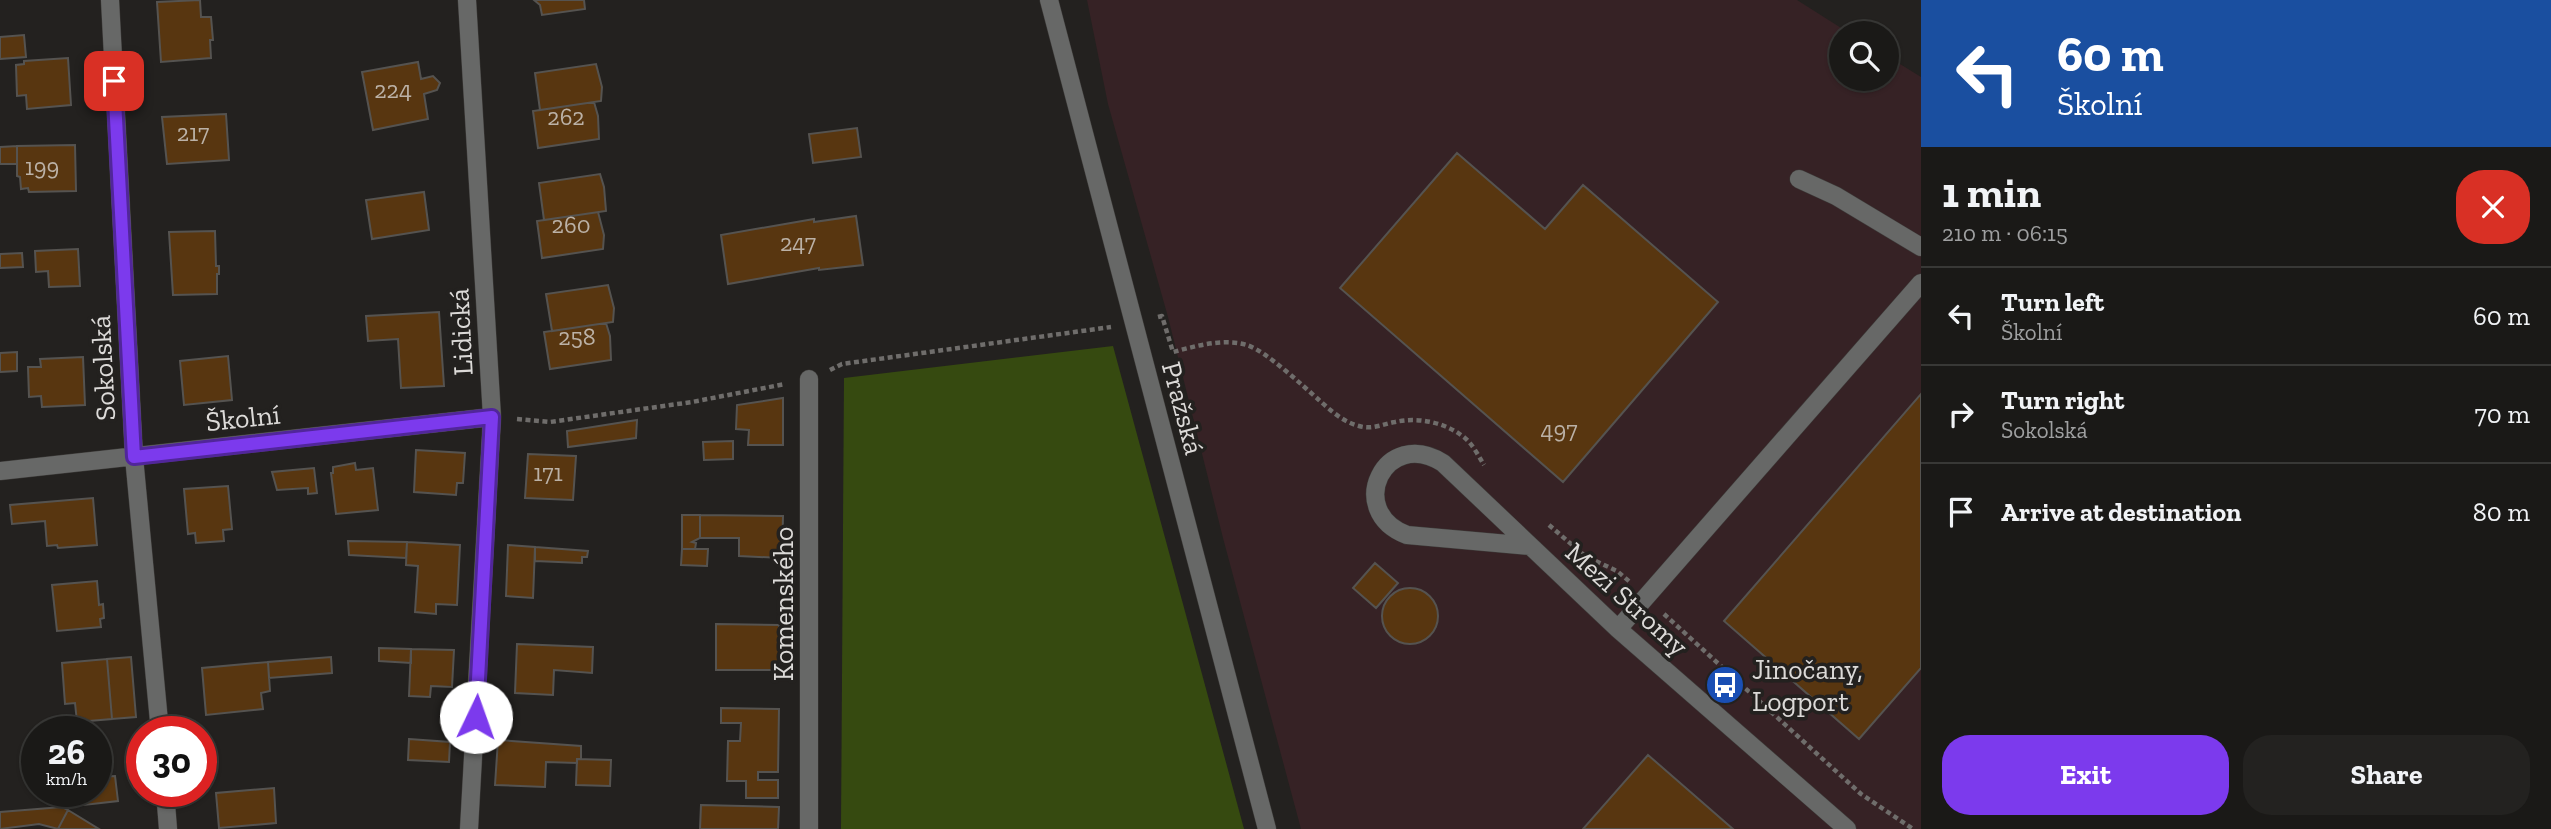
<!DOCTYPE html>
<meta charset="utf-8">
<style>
:root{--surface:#1a1917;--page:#232220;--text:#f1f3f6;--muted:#9fa0a1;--line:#383836;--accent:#7c3aed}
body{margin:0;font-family:"Zilla Slab",serif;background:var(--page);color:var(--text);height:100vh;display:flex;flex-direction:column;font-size:26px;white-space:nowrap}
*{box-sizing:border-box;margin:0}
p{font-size:23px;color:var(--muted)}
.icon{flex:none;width:38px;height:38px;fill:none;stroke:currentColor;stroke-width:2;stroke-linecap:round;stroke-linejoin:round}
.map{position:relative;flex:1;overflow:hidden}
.side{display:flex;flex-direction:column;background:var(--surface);width:630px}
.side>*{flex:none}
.banner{background:#1a4fa0;color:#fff;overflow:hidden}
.tools{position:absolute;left:1829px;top:21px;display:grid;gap:14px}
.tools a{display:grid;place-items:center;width:70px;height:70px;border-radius:50%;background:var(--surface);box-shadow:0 2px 5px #0004,0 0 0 2px var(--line);font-size:35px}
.speed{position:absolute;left:21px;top:716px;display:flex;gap:14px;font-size:35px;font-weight:700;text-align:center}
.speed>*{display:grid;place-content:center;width:91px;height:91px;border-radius:50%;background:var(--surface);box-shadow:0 2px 5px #0004,0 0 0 2px var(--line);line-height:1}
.speed small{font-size:18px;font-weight:400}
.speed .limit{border:10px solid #d22;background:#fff;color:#111}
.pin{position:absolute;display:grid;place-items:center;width:60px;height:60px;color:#fff;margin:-30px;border-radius:14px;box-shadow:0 4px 10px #0006}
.me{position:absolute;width:77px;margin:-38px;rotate:3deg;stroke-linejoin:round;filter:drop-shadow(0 0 5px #0008)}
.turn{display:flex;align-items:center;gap:24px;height:147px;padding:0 21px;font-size:32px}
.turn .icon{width:91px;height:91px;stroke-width:2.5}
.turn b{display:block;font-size:49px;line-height:60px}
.round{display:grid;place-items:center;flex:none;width:74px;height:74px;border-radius:28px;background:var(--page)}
.overview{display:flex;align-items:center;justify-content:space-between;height:119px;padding:0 21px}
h1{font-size:42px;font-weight:700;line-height:52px}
.action{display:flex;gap:14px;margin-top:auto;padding:14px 21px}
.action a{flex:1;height:80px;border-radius:28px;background:var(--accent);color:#fff;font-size:28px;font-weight:700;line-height:80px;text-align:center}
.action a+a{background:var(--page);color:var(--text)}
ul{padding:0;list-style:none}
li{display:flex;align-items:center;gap:21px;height:98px;padding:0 21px;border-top:2px solid var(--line)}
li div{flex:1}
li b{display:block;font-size:26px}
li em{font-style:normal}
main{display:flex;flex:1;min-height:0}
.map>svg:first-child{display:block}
</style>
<main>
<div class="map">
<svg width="1921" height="829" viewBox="0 0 1921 829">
<rect width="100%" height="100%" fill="#23211f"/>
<path fill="#362225" d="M 1087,0 L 1797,0 L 1849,33 L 1841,33 L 1841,79 L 1886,79 L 1887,56 L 1921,77 L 1921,829 L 1301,829 L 1223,538 L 1168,317 L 1108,104 Z"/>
<path fill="#364a10" d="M 1113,346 L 1244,829 L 841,829 L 844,378 Z"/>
<path fill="#583610" stroke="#555350" stroke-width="2" d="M 200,0 L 201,17 L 211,17 L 213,40 L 210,40 L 211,58 L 161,62 L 157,2 Z
M 534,0 L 584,0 L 585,9 L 542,15 L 540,5 Z
M 24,35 L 26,57 L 0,59 L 0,37 Z
M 68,58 L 71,105 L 27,109 L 26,95 L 17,96 L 16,65 L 24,64 L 24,61 Z
M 418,62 L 421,79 L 433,76 L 440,83 L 437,90 L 424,94 L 428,119 L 373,130 L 362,72 Z
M 596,64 L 602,87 L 601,101 L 540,110 L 535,73 Z
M 594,102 L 598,116 L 599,139 L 538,148 L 533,111 Z
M 226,114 L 229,160 L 167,164 L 162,117 Z
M 857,128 L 861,157 L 813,163 L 809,134 Z
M 75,145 L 76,191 L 29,192 L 28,188 L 21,189 L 20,177 L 17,176 L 17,146 Z
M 17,146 L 17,164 L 0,164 L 0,147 Z
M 1457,153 L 1545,229 L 1583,185 L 1718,302 L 1563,482 L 1340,288 Z
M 600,174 L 604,187 L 606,211 L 544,220 L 539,183 Z
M 424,192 L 429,230 L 372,239 L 366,200 Z
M 598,212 L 604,235 L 603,249 L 542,258 L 537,221 Z
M 856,216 L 863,265 L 819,270 L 819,268 L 728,284 L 721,235 L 814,219 L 814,222 Z
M 215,231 L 216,266 L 219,266 L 219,274 L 217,274 L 217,294 L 173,295 L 169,232 Z
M 78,249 L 80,286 L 49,287 L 48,271 L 36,272 L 35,251 Z
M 22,253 L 23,267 L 0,268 L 0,254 Z
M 608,285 L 614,308 L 613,322 L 552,331 L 546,294 Z
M 439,312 L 444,386 L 401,388 L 398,339 L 368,341 L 366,316 Z
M 606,323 L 610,336 L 611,360 L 550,369 L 544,332 Z
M 17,352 L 17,371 L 0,372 L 0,353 Z
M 228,356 L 232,400 L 184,405 L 180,361 Z
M 83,357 L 85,405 L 42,407 L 41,396 L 29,397 L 28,367 L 41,367 L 40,359 Z
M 1921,394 L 1921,668 L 1859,739 L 1724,621 Z
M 783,398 L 783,445 L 748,445 L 749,430 L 736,429 L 737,405 Z
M 637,420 L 636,438 L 568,447 L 567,431 Z
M 733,441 L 733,459 L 704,460 L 703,442 Z
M 416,450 L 465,453 L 463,483 L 457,483 L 456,495 L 414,492 Z
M 528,454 L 576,456 L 573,500 L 525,498 Z
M 355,463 L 356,470 L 373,468 L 378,510 L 336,514 L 331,473 L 333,473 L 333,467 Z
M 314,468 L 317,493 L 308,494 L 308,488 L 277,490 L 272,472 Z
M 228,486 L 232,529 L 223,530 L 224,541 L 196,543 L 195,533 L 188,534 L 184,489 Z
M 93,498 L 97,545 L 58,548 L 57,545 L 47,546 L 45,521 L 12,524 L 10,505 Z
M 682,515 L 700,515 L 700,538 L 692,542 L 696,543 L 695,549 L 682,549 Z
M 700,515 L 783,516 L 782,558 L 739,556 L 739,538 L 700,538 Z
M 348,541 L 407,542 L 406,558 L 349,555 Z
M 407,542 L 460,545 L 457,605 L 436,604 L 436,614 L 415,612 L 418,566 L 406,565 Z
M 508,545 L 535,547 L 533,598 L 506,596 Z
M 535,547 L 588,551 L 587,557 L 582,557 L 582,563 L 535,561 Z
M 682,549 L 708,549 L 707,566 L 681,565 Z
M 1375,563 L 1398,583 L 1376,608 L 1353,588 Z
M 97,581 L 99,605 L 103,604 L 104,618 L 100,619 L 101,627 L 57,631 L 52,585 Z
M1382 616a28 28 0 1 1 56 0a28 28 0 1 1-56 0Z
M 716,624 L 779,625 L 779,670 L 716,670 Z
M 517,644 L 593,647 L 592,673 L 554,670 L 553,695 L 515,693 Z
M 379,648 L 411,649 L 411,663 L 379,661 Z
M 411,649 L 454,650 L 452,687 L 431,686 L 430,697 L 409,696 Z
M 131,657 L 136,717 L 112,719 L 107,659 Z
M 331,657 L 332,673 L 269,678 L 268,662 Z
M 107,659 L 112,719 L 77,722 L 75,703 L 65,704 L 62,663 Z
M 268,662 L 270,691 L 261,693 L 263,709 L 206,715 L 202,668 Z
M 721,708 L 779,709 L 778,772 L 758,772 L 758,780 L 778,780 L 778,798 L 746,798 L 746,781 L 727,781 L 728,741 L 740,741 L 741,723 L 721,723 Z
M 409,739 L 450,742 L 449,762 L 408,760 Z
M 498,740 L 581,746 L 581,759 L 577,759 L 577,763 L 546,762 L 545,787 L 495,785 Z
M 1648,755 L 1733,829 L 1583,829 Z
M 577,759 L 611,760 L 610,786 L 576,785 Z
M 115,776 L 118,801 L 84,805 L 83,791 L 96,791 L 96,777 Z
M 274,788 L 276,823 L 219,828 L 216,793 Z
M 701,805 L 779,807 L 778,829 L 700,829 Z
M 62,807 L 68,810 L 58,829 L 39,824 L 0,829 L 0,812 Z
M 68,810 L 99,829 L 58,829 Z"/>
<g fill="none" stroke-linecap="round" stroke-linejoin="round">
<defs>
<path id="minor" d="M 110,0 L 134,457 L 160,732
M 467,0 L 492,417 L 469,829
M 1049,0 L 1267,829
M 1799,179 L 1836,196 L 1921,247
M 0,471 L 492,417
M 1530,546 L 1407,535 C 1344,511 1385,426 1443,463 L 1618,629 L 1847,829
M 1618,629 L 1921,283
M 165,791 L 168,829
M 809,829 L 809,379"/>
</defs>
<use href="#minor" stroke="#3d3b39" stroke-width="19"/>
<path stroke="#6f6d6b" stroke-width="4.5" stroke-dasharray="5 3.5" stroke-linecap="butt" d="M 1158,317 L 1162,316 L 1173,352 C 1196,346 1223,338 1247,345 C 1266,351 1303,386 1319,400 C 1330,410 1343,422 1359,426 C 1372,430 1383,424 1395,422 C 1417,417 1443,422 1461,435 C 1471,441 1478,455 1484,465
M 830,370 L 842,364 L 1111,327
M 517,419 L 550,422 L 692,402 L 785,384
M 1549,525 L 1585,556 L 1617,571 L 1630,582
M 1664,614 L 1861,794 L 1913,829"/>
<use href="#minor" stroke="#676867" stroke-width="18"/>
</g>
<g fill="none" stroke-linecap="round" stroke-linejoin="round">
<defs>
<path id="route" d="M 114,81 L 134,457 L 492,417 L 476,717"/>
</defs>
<use href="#route" stroke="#51269a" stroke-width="18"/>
<use href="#route" stroke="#7c3aed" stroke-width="12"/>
</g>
<defs>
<symbol id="bus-disc" viewBox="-11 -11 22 22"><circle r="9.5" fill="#1a4fb4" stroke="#23211f"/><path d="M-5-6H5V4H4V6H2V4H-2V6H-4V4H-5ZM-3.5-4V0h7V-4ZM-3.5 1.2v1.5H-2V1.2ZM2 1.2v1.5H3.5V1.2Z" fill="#fff"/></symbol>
</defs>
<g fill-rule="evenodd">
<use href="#bus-disc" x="1703" y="663" width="44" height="44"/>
</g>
<g text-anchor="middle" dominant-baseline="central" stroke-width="7" stroke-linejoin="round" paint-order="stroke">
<g font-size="24" fill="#bbb1a6">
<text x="393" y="89">224</text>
<text x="566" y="116">262</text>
<text x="193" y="132">217</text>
<text x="42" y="166">199</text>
<text x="571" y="224">260</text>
<text x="798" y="242">247</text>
<text x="577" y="336">258</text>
<text x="1559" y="429">497</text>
<text x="548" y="472">171</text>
</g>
<g font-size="28" fill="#dcdad8" stroke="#23211f">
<text transform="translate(461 332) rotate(-93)">Lidická</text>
<text transform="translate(103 368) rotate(-93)">Sokolská</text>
<text transform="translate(1183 408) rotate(75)">Pražská</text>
<text transform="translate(243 418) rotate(-6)">Školní</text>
<text transform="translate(1627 599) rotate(42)">Mezi Stromy</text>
<text transform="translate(783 604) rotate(-90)">Komenského</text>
</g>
<g font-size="28" fill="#dcdad8" stroke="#23211f" text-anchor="start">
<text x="1752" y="669">Jinočany,<tspan x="1752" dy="32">Logport</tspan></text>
</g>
</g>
</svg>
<div class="tools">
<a><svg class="icon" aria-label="search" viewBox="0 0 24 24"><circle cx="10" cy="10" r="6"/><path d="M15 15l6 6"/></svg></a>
</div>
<div class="speed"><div>26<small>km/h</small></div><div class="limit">30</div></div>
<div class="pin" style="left:114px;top:81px;background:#d93025"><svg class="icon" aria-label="arrive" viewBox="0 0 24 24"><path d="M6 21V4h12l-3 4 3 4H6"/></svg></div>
<svg class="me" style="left:476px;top:717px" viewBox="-20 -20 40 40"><circle r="19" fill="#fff"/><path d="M0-13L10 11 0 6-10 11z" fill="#7c3aed"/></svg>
</div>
<section class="side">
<div class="banner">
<div class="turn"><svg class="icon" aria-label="left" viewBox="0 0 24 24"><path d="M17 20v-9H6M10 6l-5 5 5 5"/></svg><div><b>60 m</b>Školní</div></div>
</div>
<div class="overview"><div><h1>1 min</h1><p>210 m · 06:15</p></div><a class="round" style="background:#d93025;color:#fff"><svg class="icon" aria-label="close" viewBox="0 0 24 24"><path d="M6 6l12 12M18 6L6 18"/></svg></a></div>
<ul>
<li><svg class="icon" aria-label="left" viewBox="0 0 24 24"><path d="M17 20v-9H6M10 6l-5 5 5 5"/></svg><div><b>Turn left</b><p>Školní</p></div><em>60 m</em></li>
<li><svg class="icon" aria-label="right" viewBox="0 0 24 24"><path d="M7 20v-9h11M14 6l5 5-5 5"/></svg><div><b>Turn right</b><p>Sokolská</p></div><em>70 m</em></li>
<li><svg class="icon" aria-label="arrive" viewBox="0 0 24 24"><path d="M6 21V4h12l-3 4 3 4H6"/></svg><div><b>Arrive at destination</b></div><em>80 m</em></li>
</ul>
<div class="action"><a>Exit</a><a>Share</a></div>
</section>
</main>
